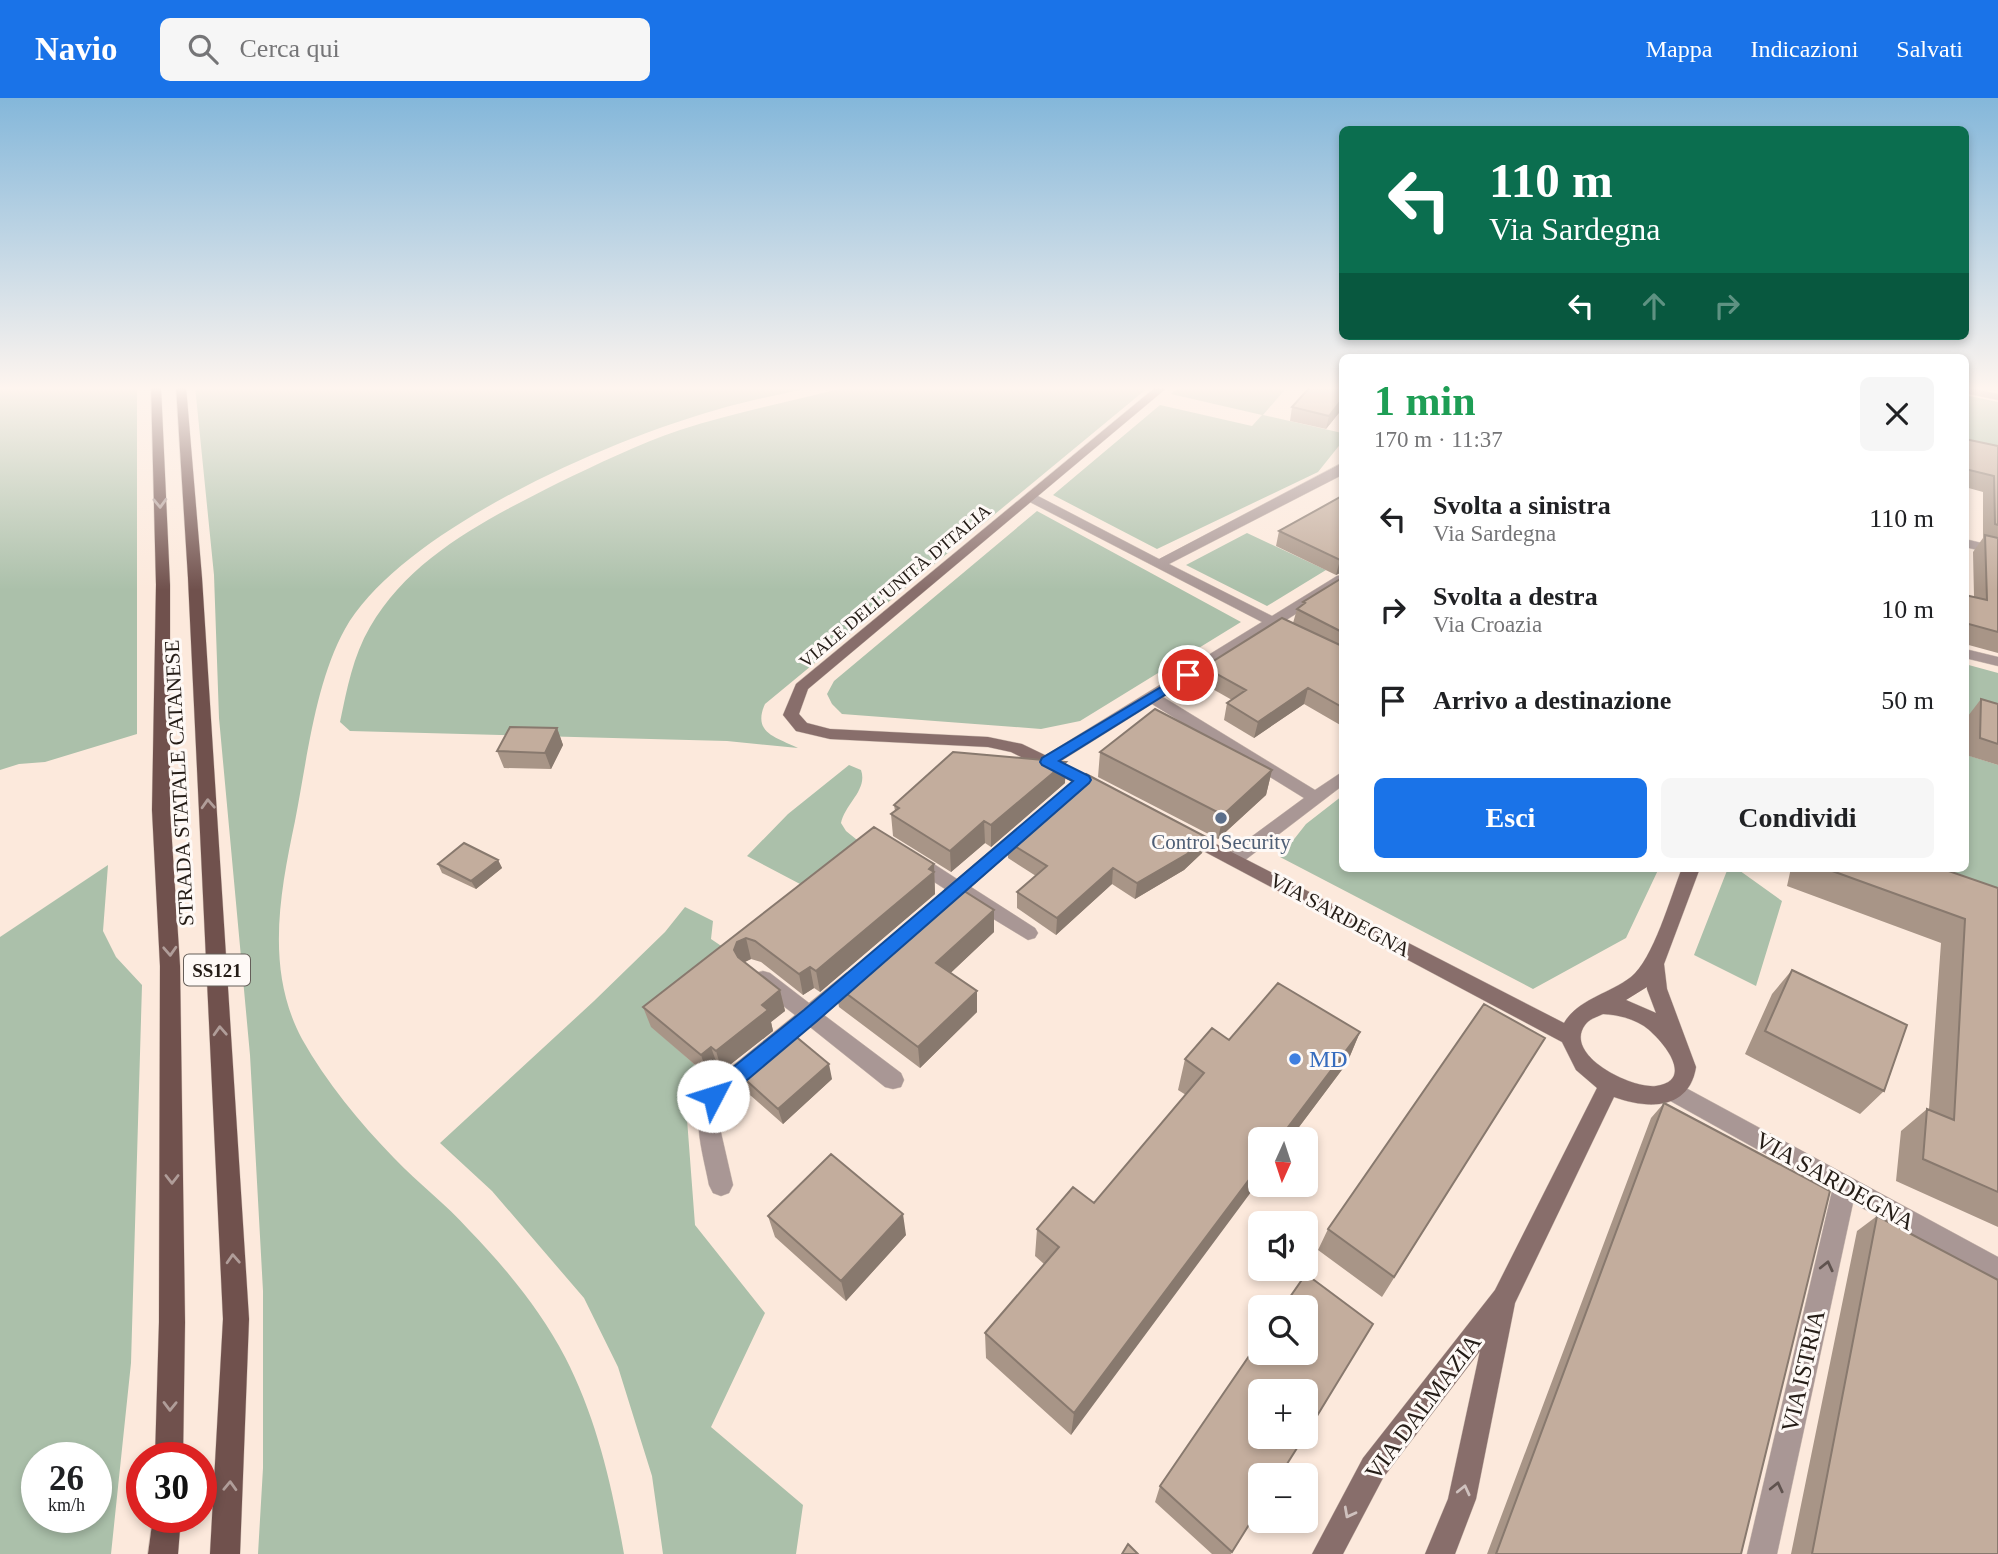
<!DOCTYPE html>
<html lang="it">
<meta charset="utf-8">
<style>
:root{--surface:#fff;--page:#f6f6f6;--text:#202124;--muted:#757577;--accent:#1a73e8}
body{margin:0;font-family:"Times New Roman",serif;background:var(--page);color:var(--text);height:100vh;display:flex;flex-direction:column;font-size:26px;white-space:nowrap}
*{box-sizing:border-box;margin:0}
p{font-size:23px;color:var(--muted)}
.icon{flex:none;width:38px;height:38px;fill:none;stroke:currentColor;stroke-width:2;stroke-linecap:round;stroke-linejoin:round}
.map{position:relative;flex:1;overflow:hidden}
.sheet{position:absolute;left:1339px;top:256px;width:630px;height:518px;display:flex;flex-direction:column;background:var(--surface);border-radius:10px;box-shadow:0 4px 10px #0003}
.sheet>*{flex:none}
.hud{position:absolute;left:1339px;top:28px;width:630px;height:214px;border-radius:10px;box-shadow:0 4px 10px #0003;background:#0b6e4f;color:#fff;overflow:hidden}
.needle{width:46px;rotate:183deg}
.fabs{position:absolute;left:1248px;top:1029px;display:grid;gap:14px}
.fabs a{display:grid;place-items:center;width:70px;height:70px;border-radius:10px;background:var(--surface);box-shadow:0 4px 10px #0003;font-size:35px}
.speed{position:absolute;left:21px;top:1344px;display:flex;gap:14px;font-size:35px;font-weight:700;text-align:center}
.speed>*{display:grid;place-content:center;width:91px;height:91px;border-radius:50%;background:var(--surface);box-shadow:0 4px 10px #0003;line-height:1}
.speed small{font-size:18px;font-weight:400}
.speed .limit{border:10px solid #d22;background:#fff;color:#111}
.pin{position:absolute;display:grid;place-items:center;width:60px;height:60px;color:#fff;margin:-30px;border:4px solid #fff;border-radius:50%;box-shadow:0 2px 7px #0007}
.me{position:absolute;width:77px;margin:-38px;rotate:50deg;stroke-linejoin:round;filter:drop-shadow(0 0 5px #0008)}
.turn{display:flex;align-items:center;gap:24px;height:147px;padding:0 35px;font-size:32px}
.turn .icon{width:91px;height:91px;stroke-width:2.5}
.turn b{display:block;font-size:49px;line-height:60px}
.lanes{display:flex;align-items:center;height:66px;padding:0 35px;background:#0003;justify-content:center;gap:35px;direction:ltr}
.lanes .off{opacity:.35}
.round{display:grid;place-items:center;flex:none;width:74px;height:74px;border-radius:10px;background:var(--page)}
.overview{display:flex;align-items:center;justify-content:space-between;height:119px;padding:0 35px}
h1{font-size:42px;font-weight:700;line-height:52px;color:#1e9e55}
.primary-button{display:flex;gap:14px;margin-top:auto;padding:14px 35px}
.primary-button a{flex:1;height:80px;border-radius:10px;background:var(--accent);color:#fff;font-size:28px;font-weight:700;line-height:80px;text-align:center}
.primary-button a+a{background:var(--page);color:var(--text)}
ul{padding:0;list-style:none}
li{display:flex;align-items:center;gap:21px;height:91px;padding:0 35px}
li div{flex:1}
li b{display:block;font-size:26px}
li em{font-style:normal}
header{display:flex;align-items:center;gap:42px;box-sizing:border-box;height:98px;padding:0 35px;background:var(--accent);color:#fff}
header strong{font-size:33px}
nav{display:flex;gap:38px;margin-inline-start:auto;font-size:24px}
.search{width:490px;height:63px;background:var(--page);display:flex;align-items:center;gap:18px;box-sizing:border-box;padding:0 24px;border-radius:10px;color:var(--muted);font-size:26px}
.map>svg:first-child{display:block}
</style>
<header>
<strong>Navio</strong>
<div class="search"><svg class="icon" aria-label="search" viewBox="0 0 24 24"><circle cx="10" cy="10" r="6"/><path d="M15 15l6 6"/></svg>Cerca qui</div>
<nav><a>Mappa</a><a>Indicazioni</a><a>Salvati</a></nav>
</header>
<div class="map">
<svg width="1998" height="1456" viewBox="0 0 1998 1456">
<rect width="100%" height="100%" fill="#fce9dc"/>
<path fill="#abc0aa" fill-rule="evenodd" d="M 0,288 L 137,288 L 137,636 L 45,664 L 19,666 L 0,672 Z
M 195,288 L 817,288 C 783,296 749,302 716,312 C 609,342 401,432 345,531 C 315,585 307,662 295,723 C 280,795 265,872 302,941 C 326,984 360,1025 394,1060 C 418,1085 446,1106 469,1132 C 505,1169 541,1213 565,1259 C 597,1321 612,1388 624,1456 L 258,1456 L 263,1370 L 263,1193 L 250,957 L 219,620 L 214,477 Z
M 850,288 L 1150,288 L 765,606 C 752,635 776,639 798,650 L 727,643 L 350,633 L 340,624 C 347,591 353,558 370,529 C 411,458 489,420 558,385 C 598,366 638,346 680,332 C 736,314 794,303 850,288 Z
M 1180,288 L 1288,288 L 1263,317 L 1342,335 L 1342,344 L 1318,374 L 1157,451 L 1053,397 L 1160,307 L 1252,328 L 1262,317 L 1171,296 Z
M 1965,297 L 1998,304 L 1998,354 L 1965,347 Z
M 1037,413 L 1241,524 L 1080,623 L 1041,631 L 842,616 L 832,606 L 827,596 L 834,583 Z
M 1247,435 L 1326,472 L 1267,508 L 1186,467 Z
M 1965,566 L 1998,575 L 1998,627 L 1967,657 L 1998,667 L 1998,791 L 1937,770 L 1965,770 Z
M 849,667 L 861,672 C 868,692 845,706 841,725 L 846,733 L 872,754 L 819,796 L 747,758 L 788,716 Z
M 1342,698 L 1342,770 L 1659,770 L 1626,840 L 1533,891 L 1280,759 L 1306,726 Z
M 108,767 L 103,833 L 116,859 L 142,887 L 131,1265 L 111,1456 L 0,1456 L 0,839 ZM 37,1360 L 96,1360 L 96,1419 L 37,1419 Z
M 1728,770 L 1736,770 L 1782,803 L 1756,888 L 1694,857 Z
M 685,809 L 713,823 L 711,841 L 739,860 L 652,929 L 708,978 L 689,1001 L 687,1021 L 695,1127 L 765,1215 L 711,1329 L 803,1407 L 796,1456 L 663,1456 L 652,1378 L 618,1269 L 584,1200 L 492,1093 L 440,1045 L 594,903 L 665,834 Z"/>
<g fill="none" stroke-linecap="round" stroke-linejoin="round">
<defs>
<path id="street" d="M 1965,289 L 1998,296 L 1998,302 L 1965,295 Z
M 1342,365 L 1342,377 L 1169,466 L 1272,518 L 1337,478 L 1342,477 L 1342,487 L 1283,524 L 1300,535 L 1298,538 L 1288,538 L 1273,530 L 1163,599 L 1315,692 L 1342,674 L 1342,688 L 1240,766 L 1228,766 L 1225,761 L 1228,756 L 1304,700 L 1152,606 L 1053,668 L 1041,668 L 1039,664 L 1041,660 L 1262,524 L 1026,402 L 1026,396 L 1034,396 L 1159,461 Z
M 1965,441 L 1998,449 L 1998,457 L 1965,449 Z
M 1965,551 L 1998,559 L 1998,568 L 1965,560 Z
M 1025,726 L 1031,728 L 1034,732 L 1031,736 L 971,789 L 1035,830 L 1038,835 L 1035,840 L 1028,842 L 959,800 L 947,811 L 933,811 L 931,806 L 945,791 L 908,767 L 905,762 L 908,757 L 920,757 L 957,781 L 1019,728 Z
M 763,873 L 770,875 L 809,905 L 846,875 L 853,873 L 860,875 L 863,881 L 860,887 L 824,917 L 901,975 L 904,982 L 901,989 L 893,991 L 885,989 L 810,929 L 723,1002 L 719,1026 L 733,1087 L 729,1095 L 721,1098 L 713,1095 L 709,1087 C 703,1055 691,1021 705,990 L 795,917 L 756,887 L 753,881 L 756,875 Z
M 1673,983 L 1998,1159 L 1998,1184 L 1853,1105 L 1777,1456 L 1747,1456 L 1832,1093 L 1665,1000 L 1662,993 L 1665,986 Z"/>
<path id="secondary" d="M 1157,288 L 1169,288 L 808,591 L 799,616 L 807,625 L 830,631 L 988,639 L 1022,646 L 1109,688 L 1111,692 L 1109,696 L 1097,696 L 1011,654 L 988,649 L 830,641 L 796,633 L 783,617 L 796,586 Z
M 1183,729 L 1564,925 C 1578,901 1609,896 1631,879 C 1653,862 1671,798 1682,770 L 1700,770 L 1664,866 L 1667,891 L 1696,969 C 1689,1013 1647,1011 1614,999 L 1515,1205 L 1476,1401 L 1455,1456 L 1425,1456 L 1448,1401 L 1480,1253 L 1383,1380 L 1343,1456 L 1312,1456 L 1363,1360 L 1495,1192 L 1597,990 L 1576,972 L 1562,944 L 1177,739 L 1174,735 L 1177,731 ZM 1647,889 L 1647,891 L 1656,915 L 1626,902 ZM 1603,916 C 1618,917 1631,920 1644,928 C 1661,940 1697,982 1656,988 C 1631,991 1563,957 1585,927 C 1589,921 1597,919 1603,916 Z"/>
<path id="primary" d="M 151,288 L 161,288 L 170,487 L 170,712 L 180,868 L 185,1224 L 183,1360 L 155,1360 L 159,1224 L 160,868 L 152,712 L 156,487 Z
M 176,288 L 186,288 L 202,480 L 249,1221 L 240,1456 L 210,1456 L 223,1221 L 188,480 Z
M 153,1419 L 181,1419 L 178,1456 L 148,1456 Z"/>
</defs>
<use href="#street" stroke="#d5c4b8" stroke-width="1"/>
<use href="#secondary" stroke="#d5c4b8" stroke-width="1"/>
<use href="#primary" stroke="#d5c4b8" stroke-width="1"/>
<use href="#street" fill="#a99795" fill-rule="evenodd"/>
<use href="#secondary" fill="#886e6b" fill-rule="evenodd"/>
<use href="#primary" fill="#70514d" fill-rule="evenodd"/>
</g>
<path fill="#a89587" d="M 1342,288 L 1342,311 L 1326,331 L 1290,323 L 1292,309 Z
M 1965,341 L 1998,348 L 1998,555 L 1965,546 L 1965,497 L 1974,499 L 1973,454 L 1983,440 L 1983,394 L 1965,389 Z
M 1342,398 L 1342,474 L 1336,477 L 1276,448 L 1279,433 Z
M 1342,480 L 1342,628 L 1304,606 L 1254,640 L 1224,622 L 1227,605 L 1232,602 L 1202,585 L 1204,569 L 1293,525 L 1297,511 L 1302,507 L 1303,504 Z
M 1981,601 L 1998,606 L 1998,667 L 1966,657 L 1968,618 Z
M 557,630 L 563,647 L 551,671 L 504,670 L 497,653 Z
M 1100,654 L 1272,672 L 1266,697 L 1218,741 L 1098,679 Z
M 1065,685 L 991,749 L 985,745 L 951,774 L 893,738 L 891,716 L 895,713 L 894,707 Z
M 874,729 L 934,766 L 935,796 L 820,894 L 814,890 L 803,897 L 761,864 L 751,861 L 744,864 L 780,892 L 785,913 L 771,924 L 773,933 L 722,973 L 718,969 L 708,978 L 651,929 L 643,909 Z
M 1206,739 L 1202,755 L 1184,772 L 1135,801 L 1112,786 L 1056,837 L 1017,810 L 1017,794 L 1036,778 L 1008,760 L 1008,744 Z
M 498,762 L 502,770 L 476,791 L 442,775 L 438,766 Z
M 1791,770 L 1940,770 L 1998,790 L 1998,1129 L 1896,1083 L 1901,1033 L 1927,1011 L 1929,1011 L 1941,845 L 1787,788 Z
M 994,812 L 994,834 L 950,875 L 977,914 L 920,970 L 839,909 L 835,887 Z
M 1792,872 L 1884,993 L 1860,1016 L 1745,956 L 1772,896 Z
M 1360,934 L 1347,965 L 1290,1041 L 1260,1041 L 1071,1337 L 986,1260 L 985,1235 L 1044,1166 L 1035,1158 L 1037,1131 L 1094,1105 L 1186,997 L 1178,992 L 1185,961 L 1229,942 Z
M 1545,940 L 1382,1199 L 1318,1152 L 1328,1131 Z
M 737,974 L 832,981 L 783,1026 L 742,990 Z
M 1664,1005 L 1741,1456 L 1487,1456 L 1651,1020 Z
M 768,1118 L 906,1137 L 846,1203 L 775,1139 Z
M 1877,1118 L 1998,1456 L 1791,1456 L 1857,1133 Z
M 1160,1388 L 1260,1409 L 1231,1456 L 1212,1456 L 1155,1404 Z"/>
<path fill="#88796e" d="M 1342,301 L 1342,311 L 1326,331 L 1329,318 Z
M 1342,461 L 1342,474 L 1336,477 L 1340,462 Z
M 1308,590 L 1304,606 L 1254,640 L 1258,624 Z
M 557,630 L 563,647 L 551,671 L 545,655 Z
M 1066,664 L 1065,685 L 991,749 L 991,727 Z
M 1272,672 L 1266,697 L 1218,741 L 1223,717 Z
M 984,723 L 985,745 L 951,774 L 950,753 Z
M 1206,739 L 1202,755 L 1184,772 L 1135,801 L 1137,785 Z
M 498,762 L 502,770 L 476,791 L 471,783 Z
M 934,766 L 935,796 L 820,894 L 816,873 Z
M 1113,770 L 1112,786 L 1056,837 L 1057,820 Z
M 994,812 L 994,834 L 938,887 L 936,865 Z
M 746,840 L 751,861 L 743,865 L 740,873 L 734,852 L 737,844 Z
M 810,869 L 814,890 L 803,897 L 799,876 Z
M 780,892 L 785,913 L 771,924 L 773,933 L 722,973 L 716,953 L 762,907 Z
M 977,893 L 977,914 L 920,970 L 918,949 Z
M 1360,934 L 1347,965 L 1290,1041 L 1279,1041 Z
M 711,949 L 718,969 L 708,978 L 701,957 Z
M 829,966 L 832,981 L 783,1026 L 778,1011 Z
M 1260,1067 L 1260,1082 L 1071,1337 L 1074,1315 Z
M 903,1116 L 906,1137 L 846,1203 L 841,1183 Z"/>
<path fill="#c3ad9d" stroke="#88796e" stroke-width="2" d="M 1311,288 L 1342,288 L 1342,301 L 1329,318 L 1292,309 Z
M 1965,341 L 1998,348 L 1998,427 L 1995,426 L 1994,378 L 1965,371 Z
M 1342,398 L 1342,461 L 1340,462 L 1279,433 Z
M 1985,437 L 1998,440 L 1998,534 L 1965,525 L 1965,497 L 1987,502 Z
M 1342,480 L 1342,534 L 1297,511 L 1305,505 L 1303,504 Z
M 1282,520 L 1342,548 L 1342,609 L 1308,590 L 1258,624 L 1227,605 L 1246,592 L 1204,569 Z
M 1981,601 L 1998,606 L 1998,646 L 1980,640 Z
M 1155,611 L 1272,672 L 1223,717 L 1100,654 Z
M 510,629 L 557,630 L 545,655 L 497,653 Z
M 953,654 L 1066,664 L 991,727 L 984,723 L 950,753 L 891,716 L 899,710 L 894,707 Z
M 1086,676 L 1206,739 L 1187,756 L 1137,785 L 1113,770 L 1057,820 L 1017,794 L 1047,768 L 1008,744 Z
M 874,729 L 934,766 L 929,771 L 934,774 L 816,873 L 810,869 L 799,876 L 755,843 L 746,840 L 737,844 L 734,852 L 738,859 L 780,892 L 762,907 L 768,912 L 716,953 L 711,949 L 701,957 L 643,909 Z
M 464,745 L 498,762 L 471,783 L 438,766 Z
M 1824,770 L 1940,770 L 1998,790 L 1998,1094 L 1923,1061 L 1927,1011 L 1954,1022 L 1965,821 Z
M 953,786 L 994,812 L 936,865 L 977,893 L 918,949 L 835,887 Z
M 1792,872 L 1907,927 L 1884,993 L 1765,933 Z
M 1278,885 L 1360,934 L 1279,1041 L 1260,1041 L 1260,1067 L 1074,1315 L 985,1235 L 1059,1149 L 1037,1131 L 1073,1089 L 1094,1105 L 1204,975 L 1185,961 L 1212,930 L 1229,942 Z
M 1484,906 L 1545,940 L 1394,1179 L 1328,1131 Z
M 788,932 L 829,966 L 778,1011 L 737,974 Z
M 1664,1005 L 1830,1093 L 1741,1456 L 1496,1456 Z
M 831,1056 L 903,1116 L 841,1183 L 768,1118 Z
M 1877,1118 L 1998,1182 L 1998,1456 L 1812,1456 Z
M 1306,1176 L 1373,1226 L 1306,1336 L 1306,1293 L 1260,1293 L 1260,1339 L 1304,1339 L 1280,1377 L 1260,1377 L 1260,1409 L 1232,1454 L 1160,1388 L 1260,1242 L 1260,1255 L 1306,1255 L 1306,1209 L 1283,1209 Z
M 1128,1446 L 1138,1456 L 1122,1456 Z"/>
<defs><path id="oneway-chevron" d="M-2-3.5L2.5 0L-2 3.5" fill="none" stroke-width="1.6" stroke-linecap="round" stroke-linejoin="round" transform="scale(1.75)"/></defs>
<g stroke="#b09d99">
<use href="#oneway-chevron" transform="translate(160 405) rotate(88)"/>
<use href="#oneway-chevron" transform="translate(208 706) rotate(-93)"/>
<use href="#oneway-chevron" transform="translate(170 853) rotate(87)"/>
<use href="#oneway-chevron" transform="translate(220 933) rotate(-93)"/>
<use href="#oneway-chevron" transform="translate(172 1081) rotate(90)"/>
<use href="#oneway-chevron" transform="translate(233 1161) rotate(-93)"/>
<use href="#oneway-chevron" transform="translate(170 1308) rotate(91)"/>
<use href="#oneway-chevron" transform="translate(230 1388) rotate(-88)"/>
</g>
<g stroke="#60534f">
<use href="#oneway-chevron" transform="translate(1827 1168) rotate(-77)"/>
<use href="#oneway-chevron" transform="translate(1777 1389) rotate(-77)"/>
</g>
<g stroke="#cfc1be">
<use href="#oneway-chevron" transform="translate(1464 1392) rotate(-77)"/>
<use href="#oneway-chevron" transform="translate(1349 1415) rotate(118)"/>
</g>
<linearGradient id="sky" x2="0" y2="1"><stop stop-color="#84b7da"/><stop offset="0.59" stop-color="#fef5ef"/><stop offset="1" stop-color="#fef5ef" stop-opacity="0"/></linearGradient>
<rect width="1998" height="492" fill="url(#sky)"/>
<path fill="#1a73e8" stroke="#114b97" stroke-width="2" d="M 1188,573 L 1194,577 L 1192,580 L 1059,663 L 1089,678 L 1091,682 L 1089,685 L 817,923 L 721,1004 L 713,1006 L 706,1004 L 704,998 L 706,991 L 804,912 L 1073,683 L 1042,667 L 1040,664 L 1042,660 Z"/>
<circle fill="#5c6f8a" stroke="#fef9f6" stroke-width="2.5" cx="1221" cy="720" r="7"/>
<circle fill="#3f7fe0" stroke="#fef9f6" stroke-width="2.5" cx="1295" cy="961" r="7"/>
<g text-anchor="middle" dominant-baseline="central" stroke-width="6" stroke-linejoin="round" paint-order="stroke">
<g font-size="18" fill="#241c16" stroke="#fef9f6">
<text transform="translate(895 488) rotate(-40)">VIALE DELL'UNITÀ D'ITALIA</text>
</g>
<rect fill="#fef9f6" stroke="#655e59" stroke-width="2" x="184" y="856.5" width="66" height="31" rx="5"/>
<g font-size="19" font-weight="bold" fill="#241c16">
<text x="217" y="872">SS121</text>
</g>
<g font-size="21" fill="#241c16" stroke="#fef9f6">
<text transform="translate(179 685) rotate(-93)">STRADA STATALE CATANESE</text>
<text transform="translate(1340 817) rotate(28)">VIA SARDEGNA</text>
</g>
<g font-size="21" fill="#4e5e75" stroke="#fef9f6">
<text x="1221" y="744">Control Security</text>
</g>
<g font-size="24" fill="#366cbe" stroke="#fef9f6" text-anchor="start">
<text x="1309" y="961">MD</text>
</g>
<g font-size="24" fill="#241c16" stroke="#fef9f6">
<text transform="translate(1835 1083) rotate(29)">VIA SARDEGNA</text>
<text transform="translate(1803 1273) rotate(-77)">VIA ISTRIA</text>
<text transform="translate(1423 1309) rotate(-53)">VIA DALMAZIA</text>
</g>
</g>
</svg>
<div class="fabs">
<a><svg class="needle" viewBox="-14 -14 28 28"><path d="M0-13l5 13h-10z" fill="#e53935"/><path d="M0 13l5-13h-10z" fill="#757577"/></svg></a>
<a><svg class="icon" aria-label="sound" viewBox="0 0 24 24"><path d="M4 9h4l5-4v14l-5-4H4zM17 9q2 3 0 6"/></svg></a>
<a><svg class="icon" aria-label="search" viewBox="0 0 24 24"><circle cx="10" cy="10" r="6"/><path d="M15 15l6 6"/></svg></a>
<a>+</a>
<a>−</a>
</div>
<div class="speed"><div>26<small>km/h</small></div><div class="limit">30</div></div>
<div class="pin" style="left:1188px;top:577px;background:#d93025"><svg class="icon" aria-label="arrive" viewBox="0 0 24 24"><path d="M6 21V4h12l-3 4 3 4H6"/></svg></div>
<svg class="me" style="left:713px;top:998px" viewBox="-20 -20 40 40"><circle r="19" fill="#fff"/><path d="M0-13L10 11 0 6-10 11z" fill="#1a73e8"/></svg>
<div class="hud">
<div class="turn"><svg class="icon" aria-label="left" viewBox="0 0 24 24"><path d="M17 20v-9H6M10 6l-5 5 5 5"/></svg><div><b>110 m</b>Via Sardegna</div></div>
<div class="lanes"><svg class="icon" aria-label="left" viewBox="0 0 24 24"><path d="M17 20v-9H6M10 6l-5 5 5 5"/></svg><svg class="icon off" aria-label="ahead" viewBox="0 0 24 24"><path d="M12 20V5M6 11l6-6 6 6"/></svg><svg class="icon off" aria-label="right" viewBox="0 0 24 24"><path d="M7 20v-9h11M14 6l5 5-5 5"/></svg></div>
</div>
<section class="sheet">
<div class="overview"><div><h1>1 min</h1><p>170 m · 11:37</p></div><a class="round"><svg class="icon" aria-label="close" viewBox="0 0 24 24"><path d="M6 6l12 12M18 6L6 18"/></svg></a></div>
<ul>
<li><svg class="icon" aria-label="left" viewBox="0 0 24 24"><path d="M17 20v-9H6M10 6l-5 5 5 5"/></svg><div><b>Svolta a sinistra</b><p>Via Sardegna</p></div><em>110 m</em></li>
<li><svg class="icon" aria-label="right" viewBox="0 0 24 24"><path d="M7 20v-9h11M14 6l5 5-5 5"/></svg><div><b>Svolta a destra</b><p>Via Croazia</p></div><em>10 m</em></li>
<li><svg class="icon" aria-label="arrive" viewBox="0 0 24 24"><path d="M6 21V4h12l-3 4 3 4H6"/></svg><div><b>Arrivo a destinazione</b></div><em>50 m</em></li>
</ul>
<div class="primary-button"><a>Esci</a><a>Condividi</a></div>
</section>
</div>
